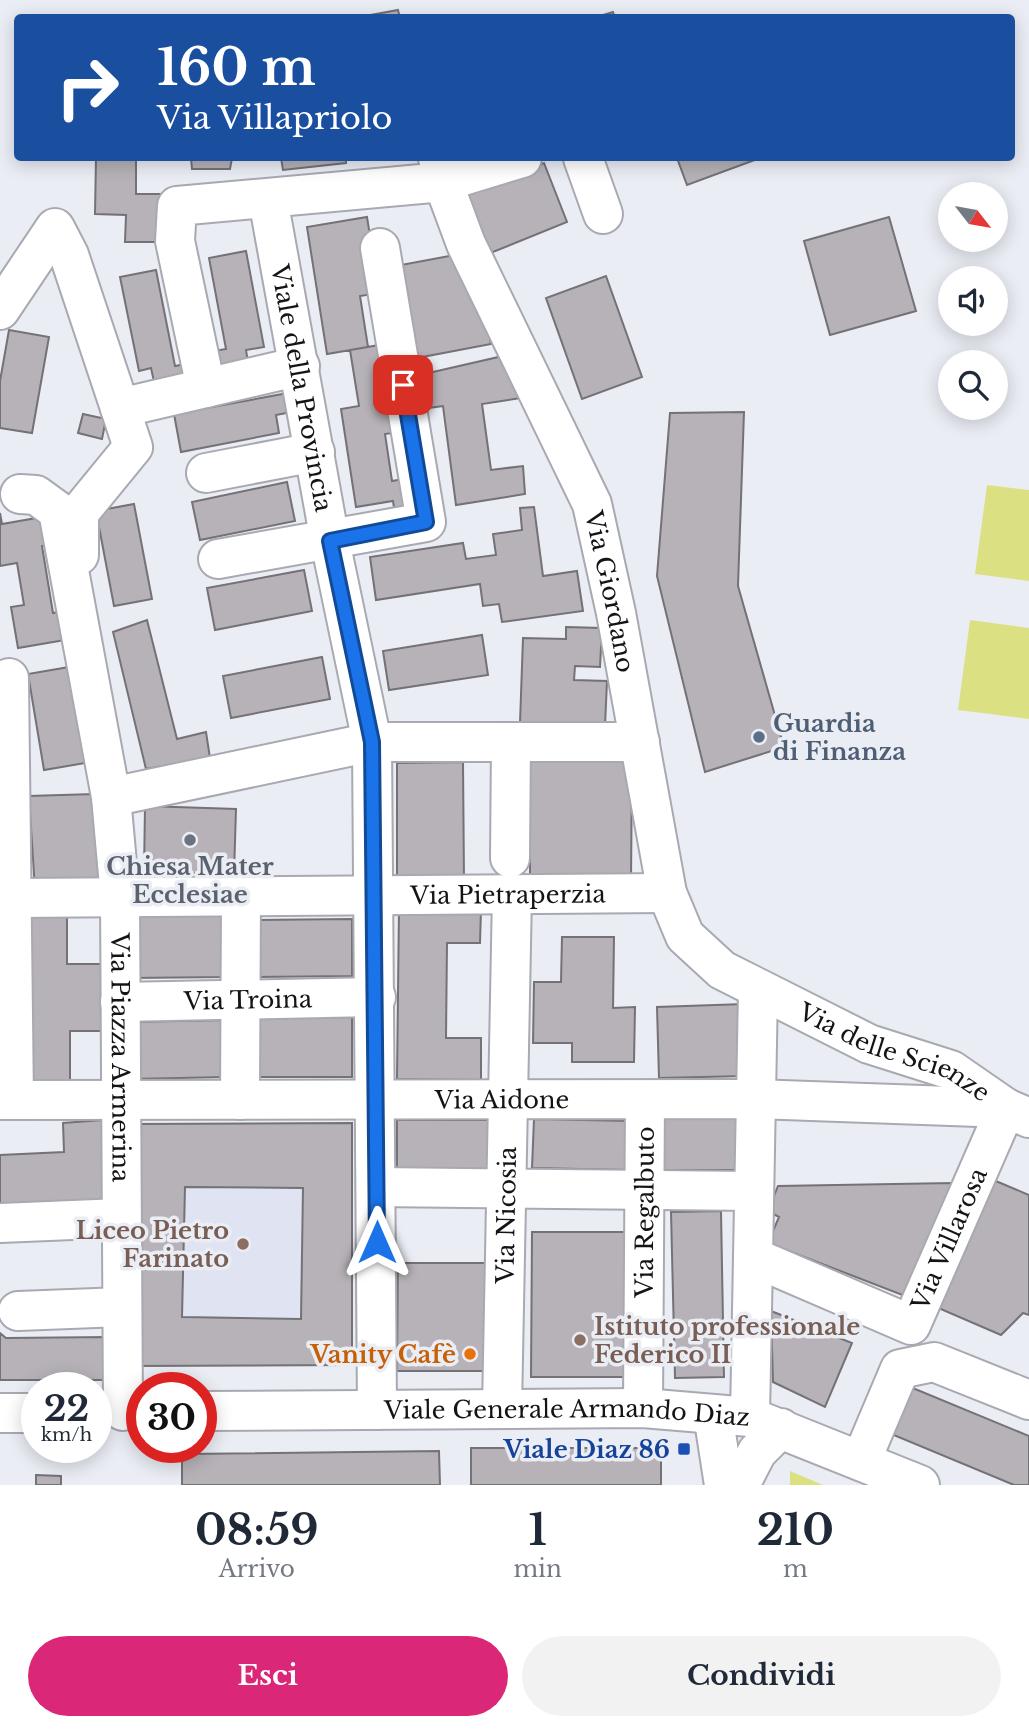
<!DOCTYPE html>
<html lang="it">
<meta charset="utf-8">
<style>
:root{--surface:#fff;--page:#f2f2f3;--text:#1f2937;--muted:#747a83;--accent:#db2777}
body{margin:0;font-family:"Libre Baskerville",serif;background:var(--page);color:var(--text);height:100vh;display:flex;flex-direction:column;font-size:26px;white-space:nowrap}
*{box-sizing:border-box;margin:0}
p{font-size:23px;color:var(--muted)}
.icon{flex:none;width:38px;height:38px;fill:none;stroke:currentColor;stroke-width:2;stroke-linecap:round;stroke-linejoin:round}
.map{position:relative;height:1485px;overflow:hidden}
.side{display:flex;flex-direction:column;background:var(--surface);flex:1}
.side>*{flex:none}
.top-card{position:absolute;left:14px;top:14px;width:1001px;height:147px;border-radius:7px;box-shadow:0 4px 18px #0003;background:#1a4fa0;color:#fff;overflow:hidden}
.needle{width:46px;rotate:121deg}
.fabs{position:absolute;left:938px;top:182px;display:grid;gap:14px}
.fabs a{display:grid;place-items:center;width:70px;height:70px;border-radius:50%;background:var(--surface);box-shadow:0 4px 18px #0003;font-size:35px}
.speed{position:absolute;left:21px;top:1372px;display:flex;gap:14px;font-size:35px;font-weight:700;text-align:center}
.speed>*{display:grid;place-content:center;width:91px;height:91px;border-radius:50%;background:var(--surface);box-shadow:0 4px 18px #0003;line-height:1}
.speed small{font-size:18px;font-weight:400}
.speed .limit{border:10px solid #d22;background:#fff;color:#111}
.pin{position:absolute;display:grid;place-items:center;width:60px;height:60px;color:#fff;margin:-30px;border-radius:14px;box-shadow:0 4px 10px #0006}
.me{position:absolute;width:77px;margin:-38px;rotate:0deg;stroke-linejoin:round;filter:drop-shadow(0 0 5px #0008)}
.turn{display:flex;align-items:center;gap:24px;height:147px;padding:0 28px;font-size:32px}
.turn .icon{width:91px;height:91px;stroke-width:2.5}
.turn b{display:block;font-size:49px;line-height:60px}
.eta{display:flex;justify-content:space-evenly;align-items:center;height:119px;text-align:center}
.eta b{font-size:42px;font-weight:800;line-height:49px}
.cta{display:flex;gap:14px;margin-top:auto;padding:14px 28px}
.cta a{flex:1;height:80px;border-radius:42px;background:var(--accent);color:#fff;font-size:28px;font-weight:800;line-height:80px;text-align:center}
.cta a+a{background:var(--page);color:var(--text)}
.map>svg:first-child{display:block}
</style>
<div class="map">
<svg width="1029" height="1485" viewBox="0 0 1029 1485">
<rect width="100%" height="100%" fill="#ebedf5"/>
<path fill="#dfe3f2" d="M 352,1123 L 352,1365 L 133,1366 L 133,1124 Z"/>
<path fill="#dbe182" d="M 987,485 L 1029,490 L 1029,581 L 975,574 Z
M 970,620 L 1029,628 L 1029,719 L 958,710 Z
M 790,1471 L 823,1485 L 790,1485 Z"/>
<path fill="#b6b2b8" stroke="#747177" stroke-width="2" fill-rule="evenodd" d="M 398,10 L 400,18 L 354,18 Z
M 613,12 L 615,18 L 593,18 Z
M 96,158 L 136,158 L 136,194 L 168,194 L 167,242 L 125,242 L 126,215 L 95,214 Z
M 191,158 L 232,158 L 230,169 L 192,169 Z
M 281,158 L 346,158 L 346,163 L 283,170 Z
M 677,158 L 760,158 L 687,185 Z
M 544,163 L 567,222 L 488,254 L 464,195 Z
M 367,217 L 379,293 L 360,296 L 368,347 L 327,354 L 307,227 Z
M 889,217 L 916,311 L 830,335 L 804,241 Z
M 246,251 L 264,347 L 246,350 L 249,369 L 213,376 L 208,352 L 226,349 L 209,258 Z
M 460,254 L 486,318 L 491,344 L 417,358 L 401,265 Z
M 156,270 L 175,366 L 192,363 L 195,378 L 155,386 L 151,368 L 139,371 L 120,277 Z
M 606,276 L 642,377 L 582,399 L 546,298 Z
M 9,330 L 49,337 L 32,433 L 0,428 L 0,381 Z
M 385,344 L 399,432 L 385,434 L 392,481 L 410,478 L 417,518 L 396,521 L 393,501 L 356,507 L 341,409 L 359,406 L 350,350 Z
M 503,356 L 527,397 L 482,404 L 491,470 L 523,466 L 525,494 L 456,505 L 443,406 L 428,408 L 424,374 Z
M 288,393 L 292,412 L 276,415 L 279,433 L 181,452 L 174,414 Z
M 744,412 L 738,586 L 784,747 L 705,772 L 657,576 L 670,413 Z
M 83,414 L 106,419 L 102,439 L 78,433 Z
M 287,482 L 295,521 L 200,540 L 192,502 Z
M 134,504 L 152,599 L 114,606 L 96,511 Z
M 534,507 L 543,576 L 577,571 L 583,611 L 502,622 L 499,604 L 483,606 L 480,584 L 376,600 L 370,557 L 463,543 L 466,559 L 496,555 L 493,534 L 522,530 L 520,508 Z
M 0,513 L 2,524 L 48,516 L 53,544 L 42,546 L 53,613 L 66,611 L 71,639 L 18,648 L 11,607 L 24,605 L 17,563 L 0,566 Z
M 304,570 L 312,611 L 215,630 L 207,588 Z
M 147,620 L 177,739 L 206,732 L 210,758 L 146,769 L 113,632 Z
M 566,627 L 602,628 L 600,667 L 575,666 L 574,680 L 607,681 L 605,726 L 520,723 L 523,638 L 566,639 Z
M 482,635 L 488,675 L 389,690 L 383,651 Z
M 322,657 L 330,699 L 231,718 L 223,676 Z
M 75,666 L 91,762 L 44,770 L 28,674 Z
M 530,758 L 632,759 L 631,883 L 530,883 Z
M 463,762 L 464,881 L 397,882 L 397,763 Z
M 94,794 L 101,884 L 35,890 L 29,796 Z
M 145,806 L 236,809 L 234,874 L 144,872 Z
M 399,908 L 481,909 L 480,943 L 447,943 L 446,1038 L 481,1038 L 481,1080 L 397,1079 Z
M 67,914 L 67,964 L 106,964 L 106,1031 L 70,1031 L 70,1081 L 24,1081 L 24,915 Z
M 130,916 L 228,916 L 228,977 L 130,978 Z
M 352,919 L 352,976 L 249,977 L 249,920 Z
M 562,937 L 614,937 L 613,1008 L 635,1007 L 634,1062 L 572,1062 L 572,1043 L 533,1043 L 534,982 L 561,982 Z
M 744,1004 L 746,1076 L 659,1078 L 657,1007 Z
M 352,1017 L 352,1077 L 250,1077 L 250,1018 Z
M 227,1020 L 228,1077 L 130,1079 L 128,1022 Z
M 658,1117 L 742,1118 L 741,1170 L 657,1170 Z
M 534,1119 L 631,1121 L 630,1170 L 532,1168 Z
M 103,1120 L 108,1201 L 0,1206 L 0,1155 L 64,1152 L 63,1123 Z
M 397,1120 L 489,1120 L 489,1170 L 397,1170 Z
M 352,1123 L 352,1365 L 133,1366 L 133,1124 ZM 185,1187 L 303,1188 L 301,1319 L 182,1317 Z
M 991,1179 L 1029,1195 L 1029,1315 L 1023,1313 L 1001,1335 L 936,1307 Z
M 952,1183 L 905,1296 L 768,1243 L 779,1217 L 768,1211 L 778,1186 Z
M 721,1211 L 724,1377 L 675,1378 L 671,1212 Z
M 532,1232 L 630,1232 L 629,1377 L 531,1377 Z
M 398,1263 L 489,1263 L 488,1371 L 397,1371 Z
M 771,1311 L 852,1343 L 825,1407 L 773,1382 Z
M 0,1333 L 6,1338 L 108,1337 L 108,1380 L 0,1380 Z
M 903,1384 L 1029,1436 L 1029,1485 L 1014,1485 L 884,1431 Z
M 471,1448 L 661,1448 L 661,1485 L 471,1485 Z
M 439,1451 L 440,1485 L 182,1485 L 182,1454 Z
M 36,1475 L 61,1476 L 61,1485 L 36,1485 Z"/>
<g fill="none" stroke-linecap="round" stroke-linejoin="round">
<defs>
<g id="minor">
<path id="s1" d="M 438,158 L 443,182 L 466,244 L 592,504 L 616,613 L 667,893 L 685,936 L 722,970 L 869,1044 L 951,1070 L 1006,1108 L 1029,1118"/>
<path d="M 583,158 L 603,214"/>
<path id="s2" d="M 268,199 L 330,541 L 372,742 L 377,1410"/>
<path d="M 0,310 L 55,228 L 69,255 L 133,447 L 79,513 L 79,555"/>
<path d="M 206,388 L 175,241 L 177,206 L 443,182 L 522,158"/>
<path d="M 120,408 L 300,366"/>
<path d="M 206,473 L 315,452"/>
<path id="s3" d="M 20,494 L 36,495 L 58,511 L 111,797 L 120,897 L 123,1411"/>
<path d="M 218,559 L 426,522 L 380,248"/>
<path d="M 9,678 L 14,1100"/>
<path d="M 111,797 L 372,742 L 640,742"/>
<path d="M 510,858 L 511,742"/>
<path id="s4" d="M 13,898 L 667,893"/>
<path id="s5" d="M 120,1002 L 376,997"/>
<path id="s6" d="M 0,1100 L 756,1099 L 1006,1108"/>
<path d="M 240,1100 L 241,896"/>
<path d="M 376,1187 L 754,1191"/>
<path d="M 0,1223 L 121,1218"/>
<path id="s7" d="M 753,1257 L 911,1325 L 1006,1108"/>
<path d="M 18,1311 L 122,1307"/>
<path id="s8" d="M 643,1408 L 645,1100"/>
<path id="s9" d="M 502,1409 L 512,894"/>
<path id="s10" d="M 201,1411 L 643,1408 L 750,1417 L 920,1485"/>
<path d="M 0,1413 L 37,1413"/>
<path d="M 713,1414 L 724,1485"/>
<path d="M 750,1417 L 758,990"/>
<path d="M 861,1461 L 900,1369 L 934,1362 L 1029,1400"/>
<path d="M 740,1485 L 757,1452 L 781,1428"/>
</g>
</defs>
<use href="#minor" stroke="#a8a9b1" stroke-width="42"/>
<use href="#minor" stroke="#fff" stroke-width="38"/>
</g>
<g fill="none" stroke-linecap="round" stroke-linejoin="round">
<defs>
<path id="route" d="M 377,1242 L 372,742 L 330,541 L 426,522 L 403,385"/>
</defs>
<use href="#route" stroke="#114b97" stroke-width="18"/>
<use href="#route" stroke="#1a73e8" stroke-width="12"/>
</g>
<circle fill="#5c6f8a" stroke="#ebedf5" stroke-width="2.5" cx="759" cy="737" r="7"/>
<circle fill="#6b7280" stroke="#ebedf5" stroke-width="2.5" cx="190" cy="840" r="7"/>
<g fill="#8d6e63" stroke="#ebedf5" stroke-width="2.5">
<circle cx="243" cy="1244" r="7"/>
<circle cx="580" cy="1340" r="7"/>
</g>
<circle fill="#e8710a" stroke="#ebedf5" stroke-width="2.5" cx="470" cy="1354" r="7"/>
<rect fill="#1a4fb4" stroke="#ebedf5" stroke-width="2.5" x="677" y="1442" width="14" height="14" rx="3.5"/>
<g text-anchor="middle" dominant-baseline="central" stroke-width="7" stroke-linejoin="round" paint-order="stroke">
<g font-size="24" fill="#131416" stroke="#ebedf5">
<text stroke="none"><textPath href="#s2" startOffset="192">Viale della Provincia</textPath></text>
<text stroke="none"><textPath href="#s1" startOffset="469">Via Giordano</textPath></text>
<text stroke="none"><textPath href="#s4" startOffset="495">Via Pietraperzia</textPath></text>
<text stroke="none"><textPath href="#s5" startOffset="128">Via Troina</textPath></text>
<text stroke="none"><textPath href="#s1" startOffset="1064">Via delle Scienze</textPath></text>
<text stroke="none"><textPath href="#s3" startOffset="595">Via Piazza Armerina</textPath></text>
<text stroke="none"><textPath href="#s6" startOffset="502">Via Aidone</textPath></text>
<text stroke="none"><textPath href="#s8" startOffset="196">Via Regalbuto</textPath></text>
<text stroke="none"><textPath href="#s9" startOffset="194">Via Nicosia</textPath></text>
<text stroke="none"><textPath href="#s7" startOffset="266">Via Villarosa</textPath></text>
<text stroke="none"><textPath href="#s10" startOffset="366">Viale Generale Armando Diaz</textPath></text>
</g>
<g font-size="24" font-weight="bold" fill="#4e5e75" stroke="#ebedf5" text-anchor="start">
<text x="773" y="723">Guardia<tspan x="773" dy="28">di Finanza</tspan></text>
</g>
<g font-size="24" font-weight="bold" fill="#5b616d" stroke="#ebedf5">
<text x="190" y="866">Chiesa Mater<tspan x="190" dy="28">Ecclesiae</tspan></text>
</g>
<g font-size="24" font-weight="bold" fill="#785e54" stroke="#ebedf5" text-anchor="end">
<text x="229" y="1230">Liceo Pietro<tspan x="229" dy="28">Farinato</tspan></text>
<text x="594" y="1326" text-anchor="start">Istituto professionale<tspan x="594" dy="28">Federico II</tspan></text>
</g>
<g font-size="24" font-weight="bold" fill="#c56008" stroke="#ebedf5" text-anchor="end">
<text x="456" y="1354">Vanity Cafè</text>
</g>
<g font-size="24" font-weight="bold" fill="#164399" stroke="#ebedf5" text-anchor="end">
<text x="670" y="1449">Viale Diaz 86</text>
</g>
</g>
</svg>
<div class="fabs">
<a><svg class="needle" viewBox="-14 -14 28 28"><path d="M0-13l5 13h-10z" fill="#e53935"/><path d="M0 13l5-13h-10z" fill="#747a83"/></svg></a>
<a><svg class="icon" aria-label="sound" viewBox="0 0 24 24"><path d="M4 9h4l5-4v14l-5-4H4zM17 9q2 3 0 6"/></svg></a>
<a><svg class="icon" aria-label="search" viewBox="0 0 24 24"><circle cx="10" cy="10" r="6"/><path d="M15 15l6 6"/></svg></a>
</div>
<div class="speed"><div>22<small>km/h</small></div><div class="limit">30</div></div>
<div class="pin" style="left:403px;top:385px;background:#d93025"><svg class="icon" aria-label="arrive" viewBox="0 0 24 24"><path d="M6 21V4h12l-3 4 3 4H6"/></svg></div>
<svg class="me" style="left:377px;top:1242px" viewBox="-20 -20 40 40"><path d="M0-17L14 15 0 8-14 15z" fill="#1a73e8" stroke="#fff" stroke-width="4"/></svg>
<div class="top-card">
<div class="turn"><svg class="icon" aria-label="right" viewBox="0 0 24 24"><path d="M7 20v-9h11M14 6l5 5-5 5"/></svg><div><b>160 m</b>Via Villapriolo</div></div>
</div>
</div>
<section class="side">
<div class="eta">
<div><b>08:59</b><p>Arrivo</p></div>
<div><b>1</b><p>min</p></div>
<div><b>210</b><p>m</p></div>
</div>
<div class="cta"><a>Esci</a><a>Condividi</a></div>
</section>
